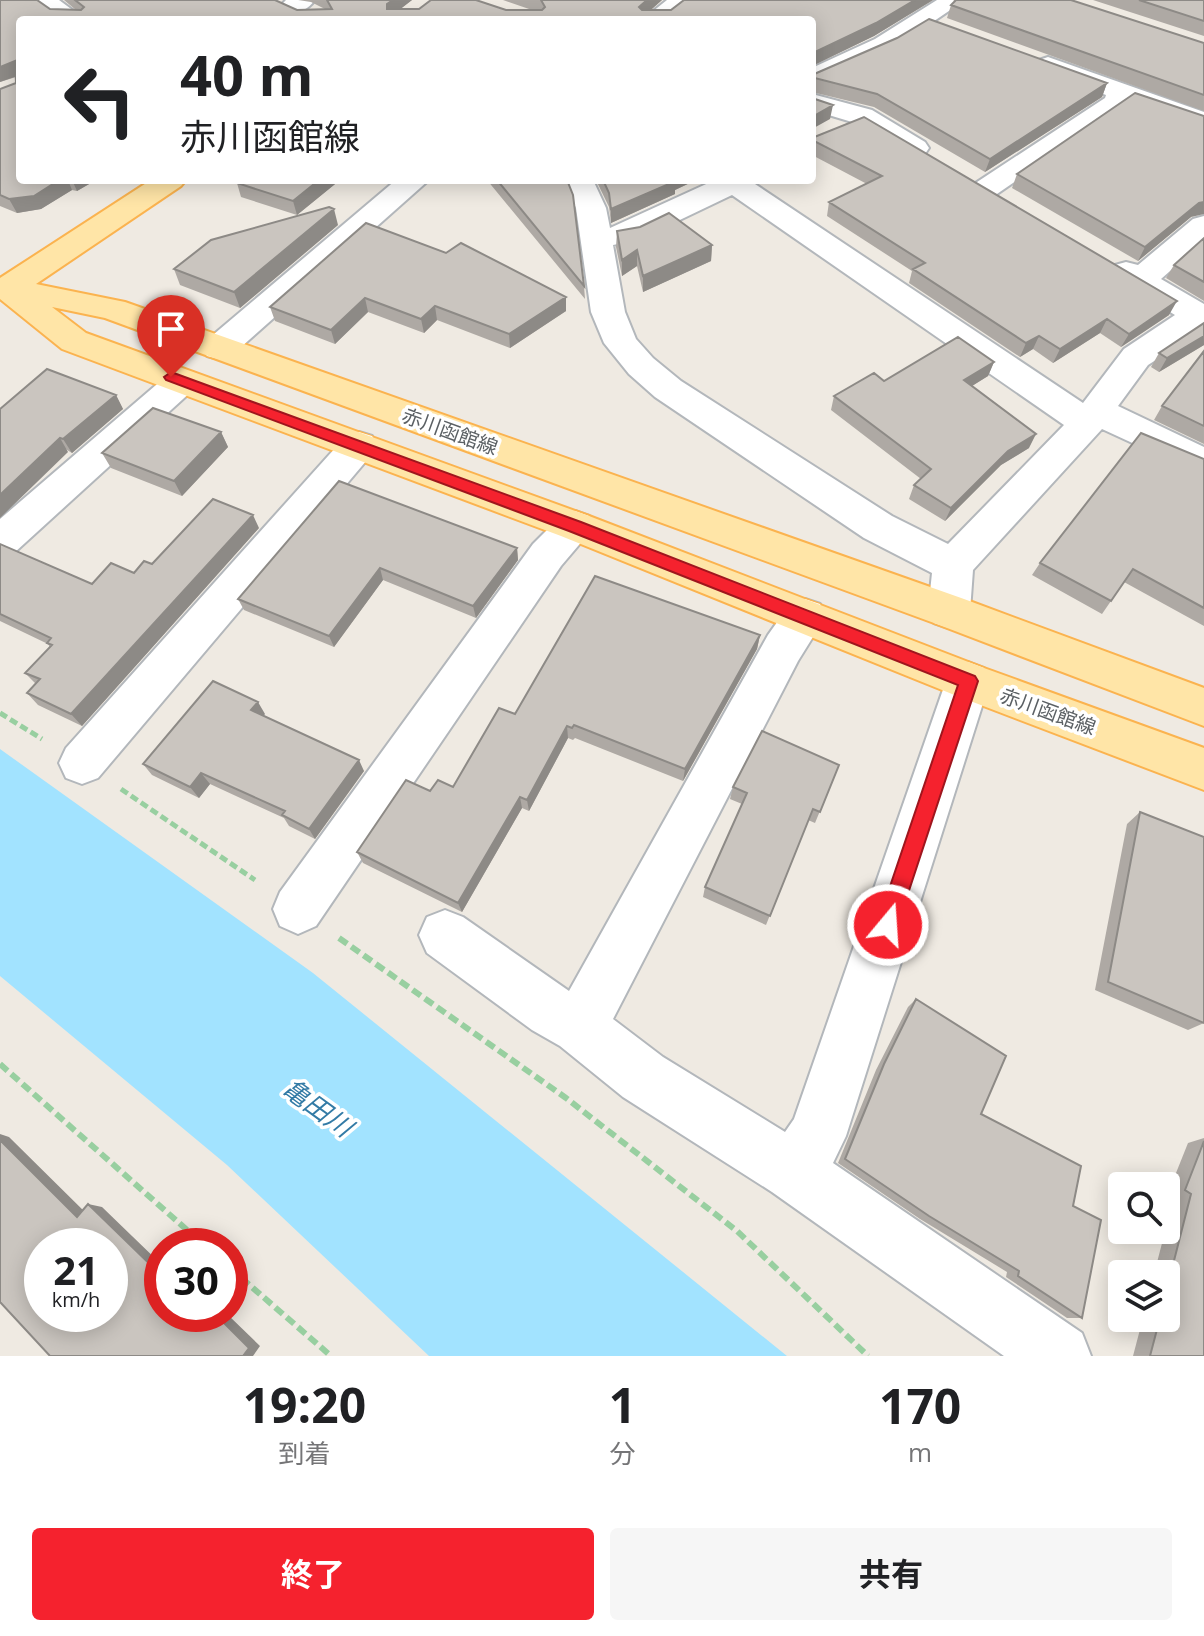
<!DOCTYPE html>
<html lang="ja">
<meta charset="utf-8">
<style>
:root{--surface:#fff;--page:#f6f6f6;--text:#202124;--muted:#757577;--accent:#f5222e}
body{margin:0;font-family:"Open Sans","Noto Sans JP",sans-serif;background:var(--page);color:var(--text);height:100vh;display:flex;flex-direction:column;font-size:30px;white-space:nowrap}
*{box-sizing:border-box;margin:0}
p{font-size:26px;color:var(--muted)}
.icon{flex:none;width:44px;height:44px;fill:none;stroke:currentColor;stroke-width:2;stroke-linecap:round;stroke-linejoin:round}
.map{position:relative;height:1356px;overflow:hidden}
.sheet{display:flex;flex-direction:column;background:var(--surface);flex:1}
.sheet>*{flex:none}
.guide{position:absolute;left:16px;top:16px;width:800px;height:168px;border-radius:8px;box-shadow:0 4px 20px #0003;background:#fff;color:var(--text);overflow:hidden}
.tools{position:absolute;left:1108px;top:1172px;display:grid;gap:16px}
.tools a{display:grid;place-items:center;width:72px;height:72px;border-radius:8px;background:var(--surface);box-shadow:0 4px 20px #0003;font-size:40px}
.speed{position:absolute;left:24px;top:1228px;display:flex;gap:16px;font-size:40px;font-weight:700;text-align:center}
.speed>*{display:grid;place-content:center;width:104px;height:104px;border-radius:50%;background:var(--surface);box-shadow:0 4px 20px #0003;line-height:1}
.speed small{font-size:20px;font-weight:400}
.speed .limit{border:12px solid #d22;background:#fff;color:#111}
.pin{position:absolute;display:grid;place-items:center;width:68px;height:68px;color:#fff;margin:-82px -34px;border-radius:50% 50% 50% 0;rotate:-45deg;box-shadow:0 0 8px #0007}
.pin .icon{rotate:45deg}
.me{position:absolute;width:88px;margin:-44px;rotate:18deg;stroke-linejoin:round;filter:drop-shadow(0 0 6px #0008)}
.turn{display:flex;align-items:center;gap:28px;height:168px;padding:0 32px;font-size:36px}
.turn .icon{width:104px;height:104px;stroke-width:2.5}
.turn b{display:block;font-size:56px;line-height:68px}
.eta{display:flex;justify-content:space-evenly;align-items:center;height:136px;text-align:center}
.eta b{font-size:48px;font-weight:700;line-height:56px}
.primary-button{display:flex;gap:16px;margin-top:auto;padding:16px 32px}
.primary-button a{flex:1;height:92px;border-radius:8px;background:var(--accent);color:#fff;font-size:32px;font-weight:700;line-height:92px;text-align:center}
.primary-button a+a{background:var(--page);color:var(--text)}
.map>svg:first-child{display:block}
</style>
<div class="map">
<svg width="1204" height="1356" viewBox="0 0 1204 1356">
<rect width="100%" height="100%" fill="#efeae2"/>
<path fill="#a2e3ff" d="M 0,749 L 313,973 L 787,1356 L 429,1356 L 227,1165 L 0,976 Z"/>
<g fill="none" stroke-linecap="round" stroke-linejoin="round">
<defs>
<path id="minor" d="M 31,0 L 59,0 L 86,20 L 57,20 Z
M 286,0 L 315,0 C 307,11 295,15 283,12 L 279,7 Z
M 667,0 L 695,0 L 670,20 L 642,20 Z
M 937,0 L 965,0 L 893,49 L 832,79 L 823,81 L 812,76 L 814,67 L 875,39 Z
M 1048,57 L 1204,112 L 1204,129 L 1130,103 L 994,196 L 984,199 L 974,196 L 969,190 L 974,184 L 1105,98 L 1106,95 L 1039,70 L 1035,65 L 1039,60 Z
M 812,94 L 872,110 L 925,142 L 929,148 L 925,154 L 915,156 L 905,154 L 852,122 L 812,110 Z
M 396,180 L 429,180 L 231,356 L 219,359 L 207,356 L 202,348 L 207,340 Z
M 563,180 L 593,180 L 606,208 L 610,228 L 715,180 L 754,180 L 752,182 L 1083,403 L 1124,349 L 1175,315 L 1115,279 L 1110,272 L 1115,265 L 1126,262 L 1138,265 L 1193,219 L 1204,216 L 1204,241 L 1161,279 L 1204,304 L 1204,329 L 1148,365 L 1118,406 L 1204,447 L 1204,476 L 1102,429 L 973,570 L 970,611 L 964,623 L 949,628 L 934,623 L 928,611 L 932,573 L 864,538 L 655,397 L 629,374 L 604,343 L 591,312 L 576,208 ZM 732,195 L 1064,425 L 948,544 L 892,516 L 681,381 L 653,358 L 636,339 L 625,312 L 613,245 L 638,240 Z
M 182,369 L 194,373 L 200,381 L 194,389 L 14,553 L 0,557 L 0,519 L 170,373 Z
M 359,432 L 372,436 L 378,445 L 372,454 L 98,778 L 82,784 L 66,778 L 59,763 L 66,748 L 346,436 Z
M 575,511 L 589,516 L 595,526 L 561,566 L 316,926 L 298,934 L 280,926 L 273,909 L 280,892 L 533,544 L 561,516 Z
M 805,599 L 820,604 L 826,616 L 798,661 L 613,1019 L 663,1057 L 785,1132 L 794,1119 L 946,681 L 952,668 L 968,662 L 984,668 L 990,681 L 846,1136 L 833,1163 L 1082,1333 L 1091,1356 L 1004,1356 L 772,1192 L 623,1097 L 560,1046 L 532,1030 L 427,953 L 419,935 L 427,917 L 445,910 L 463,917 L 569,991 L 768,635 L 790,604 Z"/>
<path id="major" d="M 151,180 L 186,180 L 181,186 L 36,284 L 125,302 L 964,599 L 1204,688 L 1204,726 L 934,623 L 105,318 L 52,307 L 86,333 L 589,516 L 984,668 L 1204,748 L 1204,790 L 952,694 L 561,536 L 62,349 L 0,299 L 0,278 Z"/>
</defs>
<use href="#minor" stroke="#b3b7bb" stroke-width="4"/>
<use href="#major" stroke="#fbb34f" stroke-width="4"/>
<path stroke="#98cfa0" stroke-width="5" stroke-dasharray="8 4" stroke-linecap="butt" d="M 0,713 L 42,739
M 121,789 L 255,880"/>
<path stroke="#98cfa0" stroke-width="6" stroke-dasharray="10 5" stroke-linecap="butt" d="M 339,938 L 566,1098 L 737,1231 L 868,1356
M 0,1064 L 205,1246
M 230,1268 L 331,1356"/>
<use href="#minor" fill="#fff" fill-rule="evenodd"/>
<use href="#major" fill="#ffe5a7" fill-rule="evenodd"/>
</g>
<path fill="#aea9a4" d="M 0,0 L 50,9 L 76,10 L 64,0 L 275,0 L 297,10 L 325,9 L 311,2 L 298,0 L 412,0 L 400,9 L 506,10 L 532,10 L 503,0 L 662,0 L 651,10 L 671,10 L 684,0 L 933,0 L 874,36 L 812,66 L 20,20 L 20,180 L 96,180 L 77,191 L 72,190 L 41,209 L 17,213 L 0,206 L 0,89 L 16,83 L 16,77 L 0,82 Z
M 953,0 L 1071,0 L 1204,43 L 1204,111 L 947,18 L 951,5 L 955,1 Z
M 1093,0 L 1204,0 L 1204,36 Z
M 812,75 L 1107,83 L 1102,97 L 985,172 L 874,107 L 812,92 Z
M 812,135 L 812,138 L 1169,315 L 1121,347 L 1100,333 L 1053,363 L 1033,349 L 1020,357 L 909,283 L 912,271 L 827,216 L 829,202 L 867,184 L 812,155 Z
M 1017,174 L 1191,217 L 1138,261 L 1012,188 Z
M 241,180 L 340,180 L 297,215 L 241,197 L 237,183 Z
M 487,180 L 567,180 L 584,286 L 585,299 Z
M 596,180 L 696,180 L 675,190 L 675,194 L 611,223 L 609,207 Z
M 366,223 L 566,297 L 566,311 L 510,348 L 437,320 L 424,333 L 368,312 L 335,344 L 275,321 L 270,307 Z
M 338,225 L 240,308 L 180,285 L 174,269 Z
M 617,231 L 712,245 L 711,261 L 643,292 L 637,266 L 622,276 L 616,247 Z
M 1204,238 L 1204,301 L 1166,278 L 1174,265 Z
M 1204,323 L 1204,345 L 1159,372 L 1151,367 L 1159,353 Z
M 1204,351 L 1204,444 L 1154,420 L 1162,406 Z
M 994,362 L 988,376 L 972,386 L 1029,448 L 1001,465 L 945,521 L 909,499 L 914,485 L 921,479 L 831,410 L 834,396 L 884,381 Z
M 116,395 L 123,409 L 72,453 L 0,409 Z
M 221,432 L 228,447 L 182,496 L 111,468 L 102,453 Z
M 1204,459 L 1204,626 L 1124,582 L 1102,614 L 1032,575 L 1040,563 Z
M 339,481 L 517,548 L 518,560 L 476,618 L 383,580 L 334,647 L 244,610 L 238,599 Z
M 259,528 L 82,726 L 38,705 L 27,693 L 36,684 L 25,673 L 50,647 L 48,644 L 0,621 L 0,544 L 92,584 L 134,573 L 152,564 Z
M 760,635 L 757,649 L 683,781 L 575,738 L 573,740 L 568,738 L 529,811 L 522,808 L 462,912 L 363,863 L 357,852 L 430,791 L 453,787 L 515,714 Z
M 265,714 L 263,716 L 364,771 L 315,839 L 289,826 L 284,818 L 210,784 L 199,798 L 152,775 L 143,764 Z
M 839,765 L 815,823 L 808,820 L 766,925 L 703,897 L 705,887 L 742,804 L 730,799 L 733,787 Z
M 1140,812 L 1204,1023 L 1188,1030 L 1095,990 L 1127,824 Z
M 916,999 L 981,1114 L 1073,1206 L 1082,1318 L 1067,1318 L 1006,1277 L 1007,1272 L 920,1219 L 838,1163 L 876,1070 L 908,1007 Z
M 1204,1138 L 1204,1356 L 1133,1356 L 1143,1318 L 1166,1318 L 1166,1274 L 1154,1274 L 1174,1197 L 1168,1193 L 1188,1143 Z"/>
<path fill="#8d8a86" d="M 393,0 L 412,0 L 389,18 L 387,9 L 387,4 Z
M 647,0 L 662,0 L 639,20 L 639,7 Z
M 915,0 L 933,0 L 874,36 L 812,66 L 813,53 Z
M 15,61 L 20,75 L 0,82 L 0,67 Z
M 1107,83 L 1102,97 L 985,172 L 990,159 Z
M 833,105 L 830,119 L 812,129 L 812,117 Z
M 59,180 L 68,180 L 72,190 L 41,209 L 17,213 L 9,199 Z
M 72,180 L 96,180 L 77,191 Z
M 319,180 L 340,180 L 297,215 L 293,201 Z
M 672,180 L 696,180 L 675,190 L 675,194 L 611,223 L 611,209 Z
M 1204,202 L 1204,214 L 1191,217 L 1138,261 L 1145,247 L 1199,203 Z
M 334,209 L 338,225 L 240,308 L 234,292 Z
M 712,245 L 711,261 L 643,292 L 643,276 Z
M 637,250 L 637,266 L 622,276 L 622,260 Z
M 566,297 L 566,311 L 510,348 L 509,334 Z
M 365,298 L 368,312 L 335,344 L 331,330 Z
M 1177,301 L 1169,315 L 1121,347 L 1129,334 Z
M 435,306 L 437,320 L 424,333 L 421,319 Z
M 1107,319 L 1100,333 L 1053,363 L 1060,349 Z
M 1039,336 L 1033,349 L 1020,357 L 1026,343 Z
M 1204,336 L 1204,345 L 1159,372 L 1167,358 Z
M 994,362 L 988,376 L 959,394 L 964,380 Z
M 116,395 L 123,409 L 72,453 L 63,439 Z
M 221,432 L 228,447 L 182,496 L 174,481 Z
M 1036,434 L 1029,448 L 1001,465 L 945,521 L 951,508 L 1008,451 Z
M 60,438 L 68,452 L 0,518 L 0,495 Z
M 253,515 L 259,528 L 82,726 L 71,714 Z
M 517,548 L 518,560 L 476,618 L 473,606 Z
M 380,568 L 383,580 L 334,647 L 329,636 Z
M 760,635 L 757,649 L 683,781 L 685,769 Z
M 258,702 L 265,714 L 258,722 L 251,710 Z
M 567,726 L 568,738 L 529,811 L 527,800 Z
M 359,760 L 364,771 L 315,839 L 309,829 Z
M 201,773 L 210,784 L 199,798 L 190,787 Z
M 520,797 L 522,808 L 462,912 L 458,903 Z
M 0,1134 L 9,1137 L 92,1219 L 77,1217 L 0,1140 Z
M 88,1204 L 102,1207 L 162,1265 L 162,1276 Z
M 215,1314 L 227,1314 L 260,1346 L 253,1356 L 243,1356 Z"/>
<path fill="#cac5bf" stroke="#8d8a86" stroke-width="2" fill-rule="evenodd" d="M 0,0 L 37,0 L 50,9 L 81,10 L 84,7 L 75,0 L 275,0 L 297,10 L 332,9 L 327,0 L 393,0 L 387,4 L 387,9 L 419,9 L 431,0 L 476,0 L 506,10 L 542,10 L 545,7 L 541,0 L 647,0 L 639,7 L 642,10 L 671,10 L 684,0 L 915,0 L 876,23 L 813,53 L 812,74 L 812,20 L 20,20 L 20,180 L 59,180 L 34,196 L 9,199 L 0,195 L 0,89 L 16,83 L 15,61 L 0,67 Z
M 956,0 L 1071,0 L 1204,43 L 1204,95 L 951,5 Z
M 1139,0 L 1204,0 L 1204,21 Z
M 929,19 L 1107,83 L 990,159 L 877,94 L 815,78 L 812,80 L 812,75 L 897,38 Z
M 1135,93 L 1204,116 L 1204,202 L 1199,203 L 1145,247 L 1017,174 Z
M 812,98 L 833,105 L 812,117 Z
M 864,117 L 1177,301 L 1129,334 L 1107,319 L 1060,349 L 1039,336 L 1026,343 L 913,269 L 925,263 L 829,202 L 882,176 L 812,140 L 812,135 L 812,138 Z
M 241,180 L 319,180 L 293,201 L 237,183 Z
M 497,180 L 567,180 L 573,195 L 584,286 Z
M 603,180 L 675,180 L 676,181 L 611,209 L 609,193 Z
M 329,207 L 334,209 L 234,292 L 174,269 L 211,240 Z
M 669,213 L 712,245 L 643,276 L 637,250 L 622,260 L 617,231 L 640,227 Z
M 366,223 L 446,253 L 461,243 L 566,297 L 509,334 L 435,306 L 421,319 L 365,298 L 331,330 L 270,307 Z
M 1204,238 L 1204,282 L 1174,265 Z
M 1204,323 L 1204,336 L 1167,358 L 1159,353 Z
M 958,337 L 994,362 L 964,380 L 1036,434 L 1008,451 L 951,508 L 914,485 L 931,469 L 834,396 L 874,373 L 884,381 Z
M 1204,351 L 1204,426 L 1162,406 Z
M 47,369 L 116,395 L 63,439 L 60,438 L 0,495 L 0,409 Z
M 153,408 L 221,432 L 174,481 L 102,453 Z
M 1141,433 L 1204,459 L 1204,608 L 1133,569 L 1111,601 L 1040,563 Z
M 339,481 L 517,548 L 473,606 L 380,568 L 329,636 L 238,599 Z
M 213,499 L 253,515 L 71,714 L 27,693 L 40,679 L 25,673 L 52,645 L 47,643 L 51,638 L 0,614 L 0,544 L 92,584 L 111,563 L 134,573 L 144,561 L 152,564 Z
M 595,576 L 760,635 L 685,769 L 574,725 L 572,728 L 567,726 L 527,800 L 520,797 L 458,903 L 357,852 L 406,780 L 430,791 L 438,780 L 453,787 L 499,708 L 515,714 Z
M 213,681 L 258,702 L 251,710 L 359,760 L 309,829 L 282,815 L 285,811 L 201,773 L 190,787 L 143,764 Z
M 762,731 L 839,765 L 820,812 L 813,809 L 770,916 L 705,887 L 747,793 L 733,787 Z
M 1140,812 L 1204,837 L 1204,1023 L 1108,982 Z
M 916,999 L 1006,1056 L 981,1114 L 1081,1166 L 1073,1206 L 1101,1220 L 1082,1318 L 1018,1276 L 1019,1271 L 929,1216 L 845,1159 L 884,1064 Z
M 0,1140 L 77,1217 L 88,1204 L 162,1276 L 162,1314 L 215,1314 L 249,1348 L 243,1356 L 50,1356 L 0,1302 ZM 42,1246 L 110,1246 L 110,1314 L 42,1314 Z
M 1204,1141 L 1204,1356 L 1150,1356 L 1160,1318 L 1166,1318 L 1166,1292 L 1191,1194 L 1185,1190 Z"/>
<path fill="#f5222e" stroke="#9f161e" stroke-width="2" d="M 171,372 L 581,522 L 975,676 L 978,681 L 895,933 L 888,936 L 880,933 L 877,925 L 958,685 L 569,531 L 166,380 L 164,377 Z"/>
<g text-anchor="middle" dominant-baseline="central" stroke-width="7" stroke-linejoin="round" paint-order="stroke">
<g font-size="20" fill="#5b6064" stroke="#fff">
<text transform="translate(450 431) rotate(20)">赤川函館線</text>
<text transform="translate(1048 711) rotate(20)">赤川函館線</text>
</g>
<g font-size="26" font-style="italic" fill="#337ba6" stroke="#fff">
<text transform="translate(318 1107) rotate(36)">亀田川</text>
</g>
</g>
</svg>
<div class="tools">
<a><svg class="icon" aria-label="search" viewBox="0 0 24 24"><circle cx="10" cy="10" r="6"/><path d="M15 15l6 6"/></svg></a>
<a><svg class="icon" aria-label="layers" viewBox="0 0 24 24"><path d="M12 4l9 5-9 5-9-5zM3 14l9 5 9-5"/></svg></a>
</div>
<div class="speed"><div>21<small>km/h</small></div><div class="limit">30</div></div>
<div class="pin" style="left:171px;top:377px;background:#d93025"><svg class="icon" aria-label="arrive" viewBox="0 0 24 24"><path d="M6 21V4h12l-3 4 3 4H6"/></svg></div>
<svg class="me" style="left:888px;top:925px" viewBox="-20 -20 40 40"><circle r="17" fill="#f5222e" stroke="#fff" stroke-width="3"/><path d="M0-11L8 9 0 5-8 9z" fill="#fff"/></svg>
<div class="guide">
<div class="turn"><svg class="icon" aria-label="left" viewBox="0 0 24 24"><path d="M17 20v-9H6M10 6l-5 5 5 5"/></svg><div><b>40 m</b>赤川函館線</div></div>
</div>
</div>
<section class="sheet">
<div class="eta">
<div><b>19:20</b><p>到着</p></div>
<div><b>1</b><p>分</p></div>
<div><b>170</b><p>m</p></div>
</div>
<div class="primary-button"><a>終了</a><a>共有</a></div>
</section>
